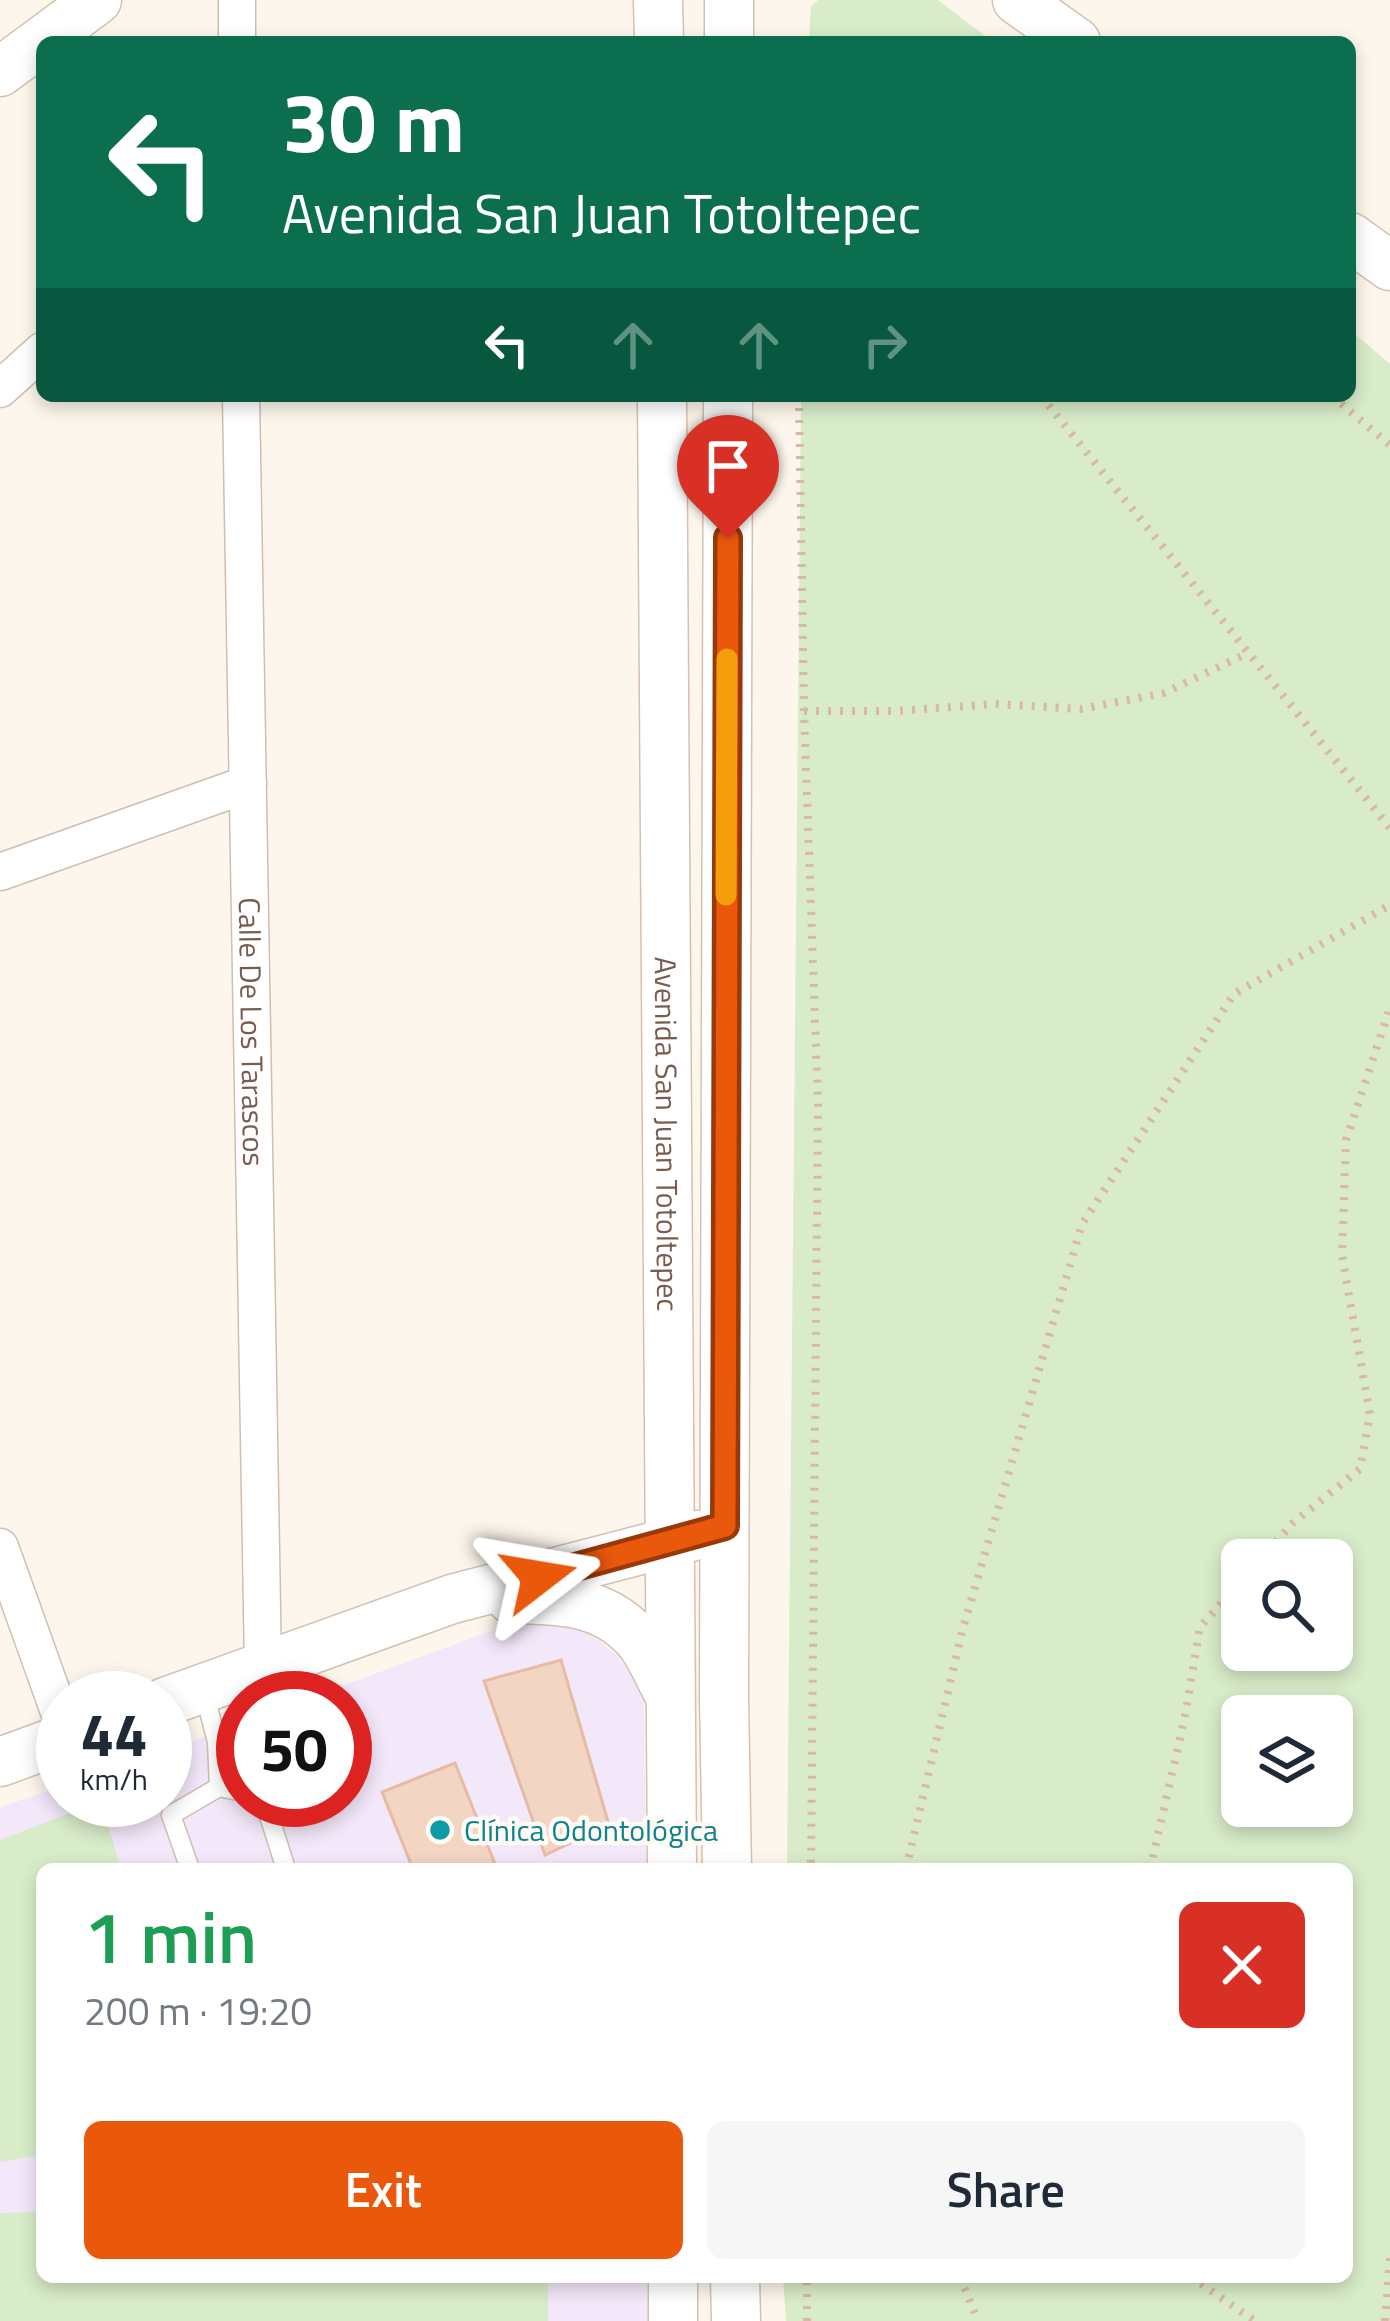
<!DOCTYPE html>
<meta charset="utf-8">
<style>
:root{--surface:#fff;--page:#f6f6f7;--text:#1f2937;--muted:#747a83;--accent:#ea580c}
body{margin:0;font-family:"Titillium Web",sans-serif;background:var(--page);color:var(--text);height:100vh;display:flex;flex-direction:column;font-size:45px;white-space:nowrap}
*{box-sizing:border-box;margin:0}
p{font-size:39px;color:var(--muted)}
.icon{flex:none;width:66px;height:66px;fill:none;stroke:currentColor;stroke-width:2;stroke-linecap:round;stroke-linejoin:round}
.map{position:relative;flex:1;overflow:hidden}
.details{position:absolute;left:36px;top:1863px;width:1317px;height:420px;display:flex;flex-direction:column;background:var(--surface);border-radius:18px;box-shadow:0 6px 18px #0003}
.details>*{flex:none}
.hud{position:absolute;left:36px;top:36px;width:1320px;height:366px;border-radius:18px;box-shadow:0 6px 18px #0003;background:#0b6e4f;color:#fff;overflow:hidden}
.controls{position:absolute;left:1221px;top:1539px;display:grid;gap:24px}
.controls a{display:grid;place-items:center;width:132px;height:132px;border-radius:18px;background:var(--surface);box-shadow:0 6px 18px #0003;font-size:60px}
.speed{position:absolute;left:36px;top:1671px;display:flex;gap:24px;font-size:60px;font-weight:700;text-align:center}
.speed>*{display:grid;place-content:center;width:156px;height:156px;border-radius:50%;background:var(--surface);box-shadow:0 6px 18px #0003;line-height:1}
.speed small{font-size:30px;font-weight:400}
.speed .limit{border:18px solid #d22;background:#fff;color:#111}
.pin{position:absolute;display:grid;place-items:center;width:102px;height:102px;color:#fff;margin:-123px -51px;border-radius:50% 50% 50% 0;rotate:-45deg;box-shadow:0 0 12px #0007}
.pin .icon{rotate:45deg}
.me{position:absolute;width:132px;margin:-66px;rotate:76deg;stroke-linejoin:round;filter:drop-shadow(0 0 9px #0008)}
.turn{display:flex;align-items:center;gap:42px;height:252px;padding:0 48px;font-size:54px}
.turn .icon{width:156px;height:156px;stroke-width:2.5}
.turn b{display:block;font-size:84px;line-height:102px}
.lanes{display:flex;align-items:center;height:114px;padding:0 48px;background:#0003;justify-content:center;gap:60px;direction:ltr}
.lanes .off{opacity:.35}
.round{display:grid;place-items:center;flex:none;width:126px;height:126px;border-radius:18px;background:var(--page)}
.summary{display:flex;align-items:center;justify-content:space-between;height:204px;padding:0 48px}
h1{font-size:72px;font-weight:600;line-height:90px;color:#1e9e55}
.cta{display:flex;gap:24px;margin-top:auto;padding:24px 48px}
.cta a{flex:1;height:138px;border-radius:18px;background:var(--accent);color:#fff;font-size:48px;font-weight:600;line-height:138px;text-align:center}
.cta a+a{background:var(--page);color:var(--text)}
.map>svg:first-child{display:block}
</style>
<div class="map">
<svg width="1390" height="2321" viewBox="0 0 1390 2321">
<rect width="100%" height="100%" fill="#fdf6ec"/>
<path fill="#f3e8fa" d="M 526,1618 L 586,1631 L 619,1657 L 644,1696 L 646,1869 L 42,1869 L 42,2277 L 651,2277 L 651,2321 L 0,2321 L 0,1807 L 63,1786 L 63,1800 L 165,1800 L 165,1751 L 243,1722 L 243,1800 L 345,1800 L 345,1698 L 309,1698 Z"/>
<path fill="#d8ecc9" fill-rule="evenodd" d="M 818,0 L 938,0 L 993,42 L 809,42 L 811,6 Z
M 1350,330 L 1390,364 L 1390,2321 L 786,2321 L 783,2277 L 1347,2277 L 1347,1869 L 787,1869 L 801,396 L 1350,396 ZM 1332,1560 L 1332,1650 L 1242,1650 L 1242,1560 ZM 1332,1716 L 1332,1806 L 1242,1806 L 1242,1716 Z
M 101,1801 L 121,1869 L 42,1869 L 42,2155 L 0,2162 L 0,1840 Z
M 42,2212 L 42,2277 L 548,2277 L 548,2321 L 0,2321 L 0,2213 Z"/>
<path fill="#f3d5c3" stroke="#e6bba3" stroke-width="3" d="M 561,1660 L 609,1825 L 545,1855 L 484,1681 Z
M 455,1763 L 497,1869 L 413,1869 L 382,1792 Z"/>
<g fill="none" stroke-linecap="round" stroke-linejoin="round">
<defs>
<path id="service" d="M 204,1692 L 217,1742 L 219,1787
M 264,1800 L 286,1869
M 190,1869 L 171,1815 L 219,1787 L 243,1792"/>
<g id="minor">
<path d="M 237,0 L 237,42"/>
<path d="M 0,389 L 42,351"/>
<path id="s1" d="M 241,396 L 263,1667"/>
<path d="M 0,872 L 248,784"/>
<path d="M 0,1547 L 63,1723"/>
</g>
<g id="secondary">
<path d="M 658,0 L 659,42"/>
<path d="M 1017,0 L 1076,42"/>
<path d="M 729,42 L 729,0"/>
<path d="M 0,72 L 97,0"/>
<path d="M 1350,237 L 1390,266"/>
<path id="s2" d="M 662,396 L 672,1869"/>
<path d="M 511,1599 C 556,1600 600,1599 634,1635 C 649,1649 658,1675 668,1692"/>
<path d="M 165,1702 L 452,1599 L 698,1535"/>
<path d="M 0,1762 L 63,1739"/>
<path d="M 727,1869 L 724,1697 L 728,396"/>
<path d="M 673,2277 L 673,2321"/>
<path d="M 735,2277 L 736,2321"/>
</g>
</defs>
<use href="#service" stroke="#d1beb0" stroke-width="21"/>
<use href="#minor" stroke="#d1beb0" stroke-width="39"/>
<use href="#secondary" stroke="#d6c0b0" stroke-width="51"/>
<path stroke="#d9b8a5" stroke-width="8" stroke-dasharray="3 9" stroke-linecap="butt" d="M 799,396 L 804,711 L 818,1103 L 811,1869
M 1041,396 L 1390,828
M 1332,396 L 1390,445
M 804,711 L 896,711 L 995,704 L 1081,709 L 1164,693 L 1248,653
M 1260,1560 L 1293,1523 L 1360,1469 L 1370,1415 L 1342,1255 L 1346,1140 L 1390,1008
M 906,1869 L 963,1628 L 1082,1224 L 1234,994 L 1390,905
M 1150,1869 L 1184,1721 L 1200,1627 L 1242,1580
M 960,2277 L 978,2321
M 1191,2277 L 1255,2321
M 807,2321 L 807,2277
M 1385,2321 L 1390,2257"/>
<use href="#service" stroke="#fff" stroke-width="18"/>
<use href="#minor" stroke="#fff" stroke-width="36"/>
<use href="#secondary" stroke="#fff" stroke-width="48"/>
</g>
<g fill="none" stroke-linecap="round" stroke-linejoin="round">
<defs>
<path id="route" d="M 539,1577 L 725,1526 L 728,538"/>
</defs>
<use href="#route" stroke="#983908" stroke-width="30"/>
<use href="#route" stroke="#ea580c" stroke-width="21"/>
<path stroke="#f59e0b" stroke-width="21" d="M 726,895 L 727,659"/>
</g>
<circle fill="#0f9aa8" stroke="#fffaf3" stroke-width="4.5" cx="440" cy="1830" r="12"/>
<g text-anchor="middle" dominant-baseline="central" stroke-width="9" stroke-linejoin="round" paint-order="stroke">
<g font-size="30" fill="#7a5c4d" stroke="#fffaf3">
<text stroke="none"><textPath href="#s1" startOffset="636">Calle De Los Tarascos</textPath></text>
<text stroke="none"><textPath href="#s2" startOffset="738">Avenida San Juan Totoltepec</textPath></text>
</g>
<g font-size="30" fill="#0d838f" stroke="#fffaf3" text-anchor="start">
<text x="464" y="1830">Clínica Odontológica</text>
</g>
</g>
</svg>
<div class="controls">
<a><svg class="icon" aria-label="search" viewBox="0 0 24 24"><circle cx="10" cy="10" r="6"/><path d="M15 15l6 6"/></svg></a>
<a><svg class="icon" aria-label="layers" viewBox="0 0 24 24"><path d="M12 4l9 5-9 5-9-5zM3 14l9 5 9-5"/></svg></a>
</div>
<div class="speed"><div>44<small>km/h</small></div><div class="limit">50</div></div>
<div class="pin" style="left:728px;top:538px;background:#d93025"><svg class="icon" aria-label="arrive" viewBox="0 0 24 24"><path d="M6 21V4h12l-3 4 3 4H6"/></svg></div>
<svg class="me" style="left:539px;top:1577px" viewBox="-20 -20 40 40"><path d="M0-17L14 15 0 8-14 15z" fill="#ea580c" stroke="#fff" stroke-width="4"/></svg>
<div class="hud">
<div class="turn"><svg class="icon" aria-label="left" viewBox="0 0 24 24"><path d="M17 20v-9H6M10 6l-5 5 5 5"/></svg><div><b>30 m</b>Avenida San Juan Totoltepec</div></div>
<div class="lanes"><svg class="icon" aria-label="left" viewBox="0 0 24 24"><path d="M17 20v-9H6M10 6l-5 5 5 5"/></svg><svg class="icon off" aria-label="ahead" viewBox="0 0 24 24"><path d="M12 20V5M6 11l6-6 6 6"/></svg><svg class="icon off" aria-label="ahead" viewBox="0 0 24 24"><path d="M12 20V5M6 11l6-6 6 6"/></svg><svg class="icon off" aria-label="right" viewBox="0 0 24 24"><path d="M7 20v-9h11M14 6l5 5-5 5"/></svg></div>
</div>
<section class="details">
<div class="summary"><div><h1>1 min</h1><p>200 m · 19:20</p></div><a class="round" style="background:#d93025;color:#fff"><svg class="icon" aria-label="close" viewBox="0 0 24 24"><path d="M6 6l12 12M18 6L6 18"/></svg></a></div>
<div class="cta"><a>Exit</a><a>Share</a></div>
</section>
</div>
